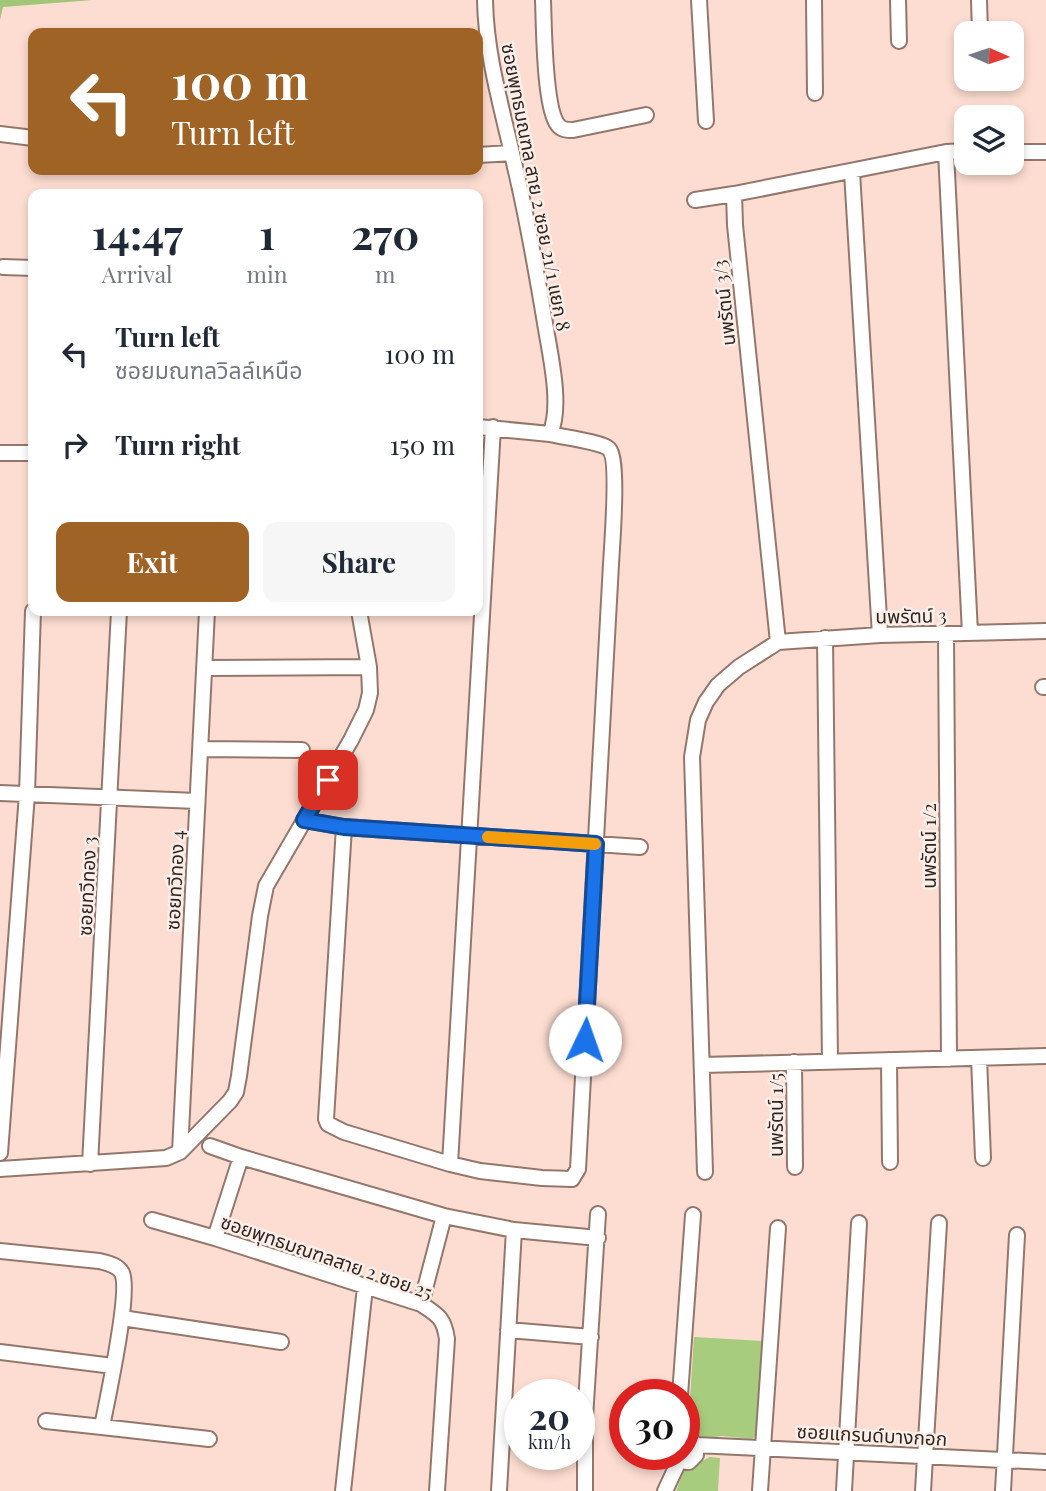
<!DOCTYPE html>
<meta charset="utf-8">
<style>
:root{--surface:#fff;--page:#f6f6f7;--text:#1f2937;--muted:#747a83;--accent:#a06326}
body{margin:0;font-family:"Playfair Display","Noto Sans Thai",serif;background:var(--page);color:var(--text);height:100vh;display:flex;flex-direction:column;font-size:26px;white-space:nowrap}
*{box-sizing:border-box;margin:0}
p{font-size:23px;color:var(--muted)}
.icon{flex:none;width:38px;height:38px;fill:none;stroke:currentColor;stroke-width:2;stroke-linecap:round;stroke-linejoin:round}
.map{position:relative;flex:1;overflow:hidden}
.details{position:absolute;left:28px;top:189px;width:455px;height:427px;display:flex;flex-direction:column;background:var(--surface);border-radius:14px;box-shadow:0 4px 10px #0003}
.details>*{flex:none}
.hud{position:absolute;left:28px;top:28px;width:455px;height:147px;border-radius:14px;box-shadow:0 4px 10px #0003;background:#a06326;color:#fff;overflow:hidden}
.needle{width:46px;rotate:93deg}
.tools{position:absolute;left:954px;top:21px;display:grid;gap:14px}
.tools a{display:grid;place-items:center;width:70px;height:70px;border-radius:14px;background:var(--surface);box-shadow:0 4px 10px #0003;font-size:35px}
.speed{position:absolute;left:504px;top:1379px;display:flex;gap:14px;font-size:35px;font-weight:700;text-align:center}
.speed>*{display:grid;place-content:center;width:91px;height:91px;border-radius:50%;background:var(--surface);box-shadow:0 4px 10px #0003;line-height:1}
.speed small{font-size:18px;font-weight:400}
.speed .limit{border:10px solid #d22;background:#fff;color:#111}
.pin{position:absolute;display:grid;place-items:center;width:60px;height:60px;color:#fff;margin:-30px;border-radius:14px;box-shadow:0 4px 10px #0006}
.me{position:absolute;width:77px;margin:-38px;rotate:3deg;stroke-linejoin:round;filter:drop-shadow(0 0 5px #0008)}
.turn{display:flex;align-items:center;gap:24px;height:147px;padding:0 28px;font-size:32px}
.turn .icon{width:91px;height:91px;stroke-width:2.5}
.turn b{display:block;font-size:49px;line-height:60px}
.eta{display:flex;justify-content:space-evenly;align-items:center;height:119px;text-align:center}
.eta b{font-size:42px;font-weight:700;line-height:49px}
.cta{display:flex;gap:14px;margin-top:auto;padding:14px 28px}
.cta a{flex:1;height:80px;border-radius:14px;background:var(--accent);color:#fff;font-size:28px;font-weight:700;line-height:80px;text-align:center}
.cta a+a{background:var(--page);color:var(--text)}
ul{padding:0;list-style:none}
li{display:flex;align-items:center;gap:21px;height:91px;padding:0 28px}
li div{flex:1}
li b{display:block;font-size:26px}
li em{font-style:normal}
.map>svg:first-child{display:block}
</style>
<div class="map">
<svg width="1046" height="1491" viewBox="0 0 1046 1491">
<rect width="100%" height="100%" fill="#fdddd1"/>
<path fill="#a8cc7e" d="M 694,1337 L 763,1341 L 756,1436 L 752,1439 L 722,1436 L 698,1439 L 688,1430 Z
M 710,1457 L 720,1458 L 718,1491 L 676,1491 L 684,1470 C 695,1468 700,1461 710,1457 Z"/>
<path fill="#a1c677" d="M 0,0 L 93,0 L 3,7 L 0,20 Z"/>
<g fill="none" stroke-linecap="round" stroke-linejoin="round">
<defs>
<path id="minor" d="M 543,0 C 544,24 544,108 558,125 C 562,130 567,130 573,130 L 646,115
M 699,0 L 706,121
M 814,0 L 815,93
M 898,0 L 899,41
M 979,0 L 980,33
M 0,134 L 33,138
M 946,152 L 970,633
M 1012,152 L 1046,152
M 478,155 L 512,153
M 852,172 L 880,635
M 695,200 L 734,194
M 3,267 L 33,268
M 478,427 L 550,434 C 562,407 551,359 546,329 C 537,275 528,221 515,167 C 503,111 486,58 485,0
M 0,453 L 33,453
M 946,634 L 949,1059
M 825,638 L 830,1061
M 778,642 L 735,225 L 734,194 L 946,152 L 966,151
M 204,668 L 369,667
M 1043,687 L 1046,687
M 200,749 L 302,750
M 0,793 L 197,801
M 304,820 L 344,827 L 640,847
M 344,827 L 326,1119 L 328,1124 L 344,1132 L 450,1164 L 480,1171 L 542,1178 L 572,1179 L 578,1169 L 611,564 C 612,546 619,459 609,449 C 602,442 561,437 550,434
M 979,1058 L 983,1158
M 889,1060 L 890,1162
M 794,1062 L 795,1167
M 702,1065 L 1046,1056
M 210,1146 L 241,1157
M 180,1152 L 207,611
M 0,1153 L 27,794 L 33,611
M 90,1164 L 119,611
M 450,1164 L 493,427
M 0,1169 L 166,1158 L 180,1152 L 230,1101 L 236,1092 L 239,1076 L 260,916 L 266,886 L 351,740 L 366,710 L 370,693 L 369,667 L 359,611
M 705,1172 L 692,757 L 698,720 L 706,702 L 718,685 L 739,667 L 778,642 L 880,635 L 1046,631
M 152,1220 L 215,1238 L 421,1304 C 438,1315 444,1318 447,1339 L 437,1491
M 215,1238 L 241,1157 L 444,1216 L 514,1230
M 0,1251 L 99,1261 C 107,1263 118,1265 122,1273 C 131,1292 107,1400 102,1427 L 209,1439
M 421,1304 L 444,1216
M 122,1318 L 281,1342
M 508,1330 L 591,1337
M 0,1352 L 113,1366
M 680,1395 L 693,1215
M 46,1421 L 102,1427
M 684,1438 L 692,1441 L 696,1445 L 1046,1462
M 674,1454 L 679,1461 L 689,1462 L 696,1455 L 696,1445
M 343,1491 L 365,1287
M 499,1491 L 514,1230 L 598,1238
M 585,1491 L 585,1418 L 598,1214
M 665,1491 L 679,1461
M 760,1491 L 778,1228
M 844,1491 L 859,1223
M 923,1491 L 939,1223
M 1003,1491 L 1017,1235"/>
</defs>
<use href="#minor" stroke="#93776c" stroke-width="18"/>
<use href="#minor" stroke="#fff" stroke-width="14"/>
</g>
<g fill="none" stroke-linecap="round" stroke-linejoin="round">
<defs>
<path id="route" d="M 328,780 L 304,820 L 344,827 L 596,844 L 585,1040"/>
</defs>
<use href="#route" stroke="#114b97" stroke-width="18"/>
<use href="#route" stroke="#1a73e8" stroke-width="12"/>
<path stroke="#f59e0b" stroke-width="12" d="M 488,837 L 595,844"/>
</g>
<g text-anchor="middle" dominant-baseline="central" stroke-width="5" stroke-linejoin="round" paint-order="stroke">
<g font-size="19" fill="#322621" stroke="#fcefea">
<text transform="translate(537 187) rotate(79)">ซอยพุทธมณฑล สาย 2 ซอย 21/1 แยก 8</text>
<text transform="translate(723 303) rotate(-96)">นพรัตน์ 3/3</text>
<text transform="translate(911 615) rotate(-1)">นพรัตน์ 3</text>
<text transform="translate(928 846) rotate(-90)">นพรัตน์ 1/2</text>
<text transform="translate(174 880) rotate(-87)">ซอยทวีทอง 4</text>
<text transform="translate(86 886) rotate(-87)">ซอยทวีทอง 3</text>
<text transform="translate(775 1115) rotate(-90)">นพรัตน์ 1/5</text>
<text transform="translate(327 1256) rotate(19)">ซอยพุทธมณฑลสาย 2 ซอย 25</text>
<text transform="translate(872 1434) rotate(3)">ซอยแกรนด์บางกอก</text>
</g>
</g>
</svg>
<div class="tools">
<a><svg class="needle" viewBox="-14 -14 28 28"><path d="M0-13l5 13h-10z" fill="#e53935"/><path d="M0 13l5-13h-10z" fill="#747a83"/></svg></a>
<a><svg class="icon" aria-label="layers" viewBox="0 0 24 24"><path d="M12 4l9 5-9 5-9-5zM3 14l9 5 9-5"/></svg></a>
</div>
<div class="speed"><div>20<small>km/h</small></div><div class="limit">30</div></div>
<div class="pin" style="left:328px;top:780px;background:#d93025"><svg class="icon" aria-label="arrive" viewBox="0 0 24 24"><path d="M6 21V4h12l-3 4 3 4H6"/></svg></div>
<svg class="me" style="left:585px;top:1040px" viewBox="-20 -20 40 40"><circle r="19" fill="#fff"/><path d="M0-13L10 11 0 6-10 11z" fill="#1a73e8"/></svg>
<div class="hud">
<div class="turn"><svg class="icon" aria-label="left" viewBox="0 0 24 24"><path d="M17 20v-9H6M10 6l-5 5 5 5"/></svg><div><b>100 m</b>Turn left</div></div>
</div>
<section class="details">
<div class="eta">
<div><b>14:47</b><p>Arrival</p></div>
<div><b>1</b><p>min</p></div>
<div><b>270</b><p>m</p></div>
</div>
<ul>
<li><svg class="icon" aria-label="left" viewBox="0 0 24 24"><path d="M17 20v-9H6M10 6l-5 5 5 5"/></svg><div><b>Turn left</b><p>ซอยมณฑลวิลล์เหนือ</p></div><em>100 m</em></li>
<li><svg class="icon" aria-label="right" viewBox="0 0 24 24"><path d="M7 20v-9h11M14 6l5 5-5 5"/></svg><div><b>Turn right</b></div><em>150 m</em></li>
</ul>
<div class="cta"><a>Exit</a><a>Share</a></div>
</section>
</div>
